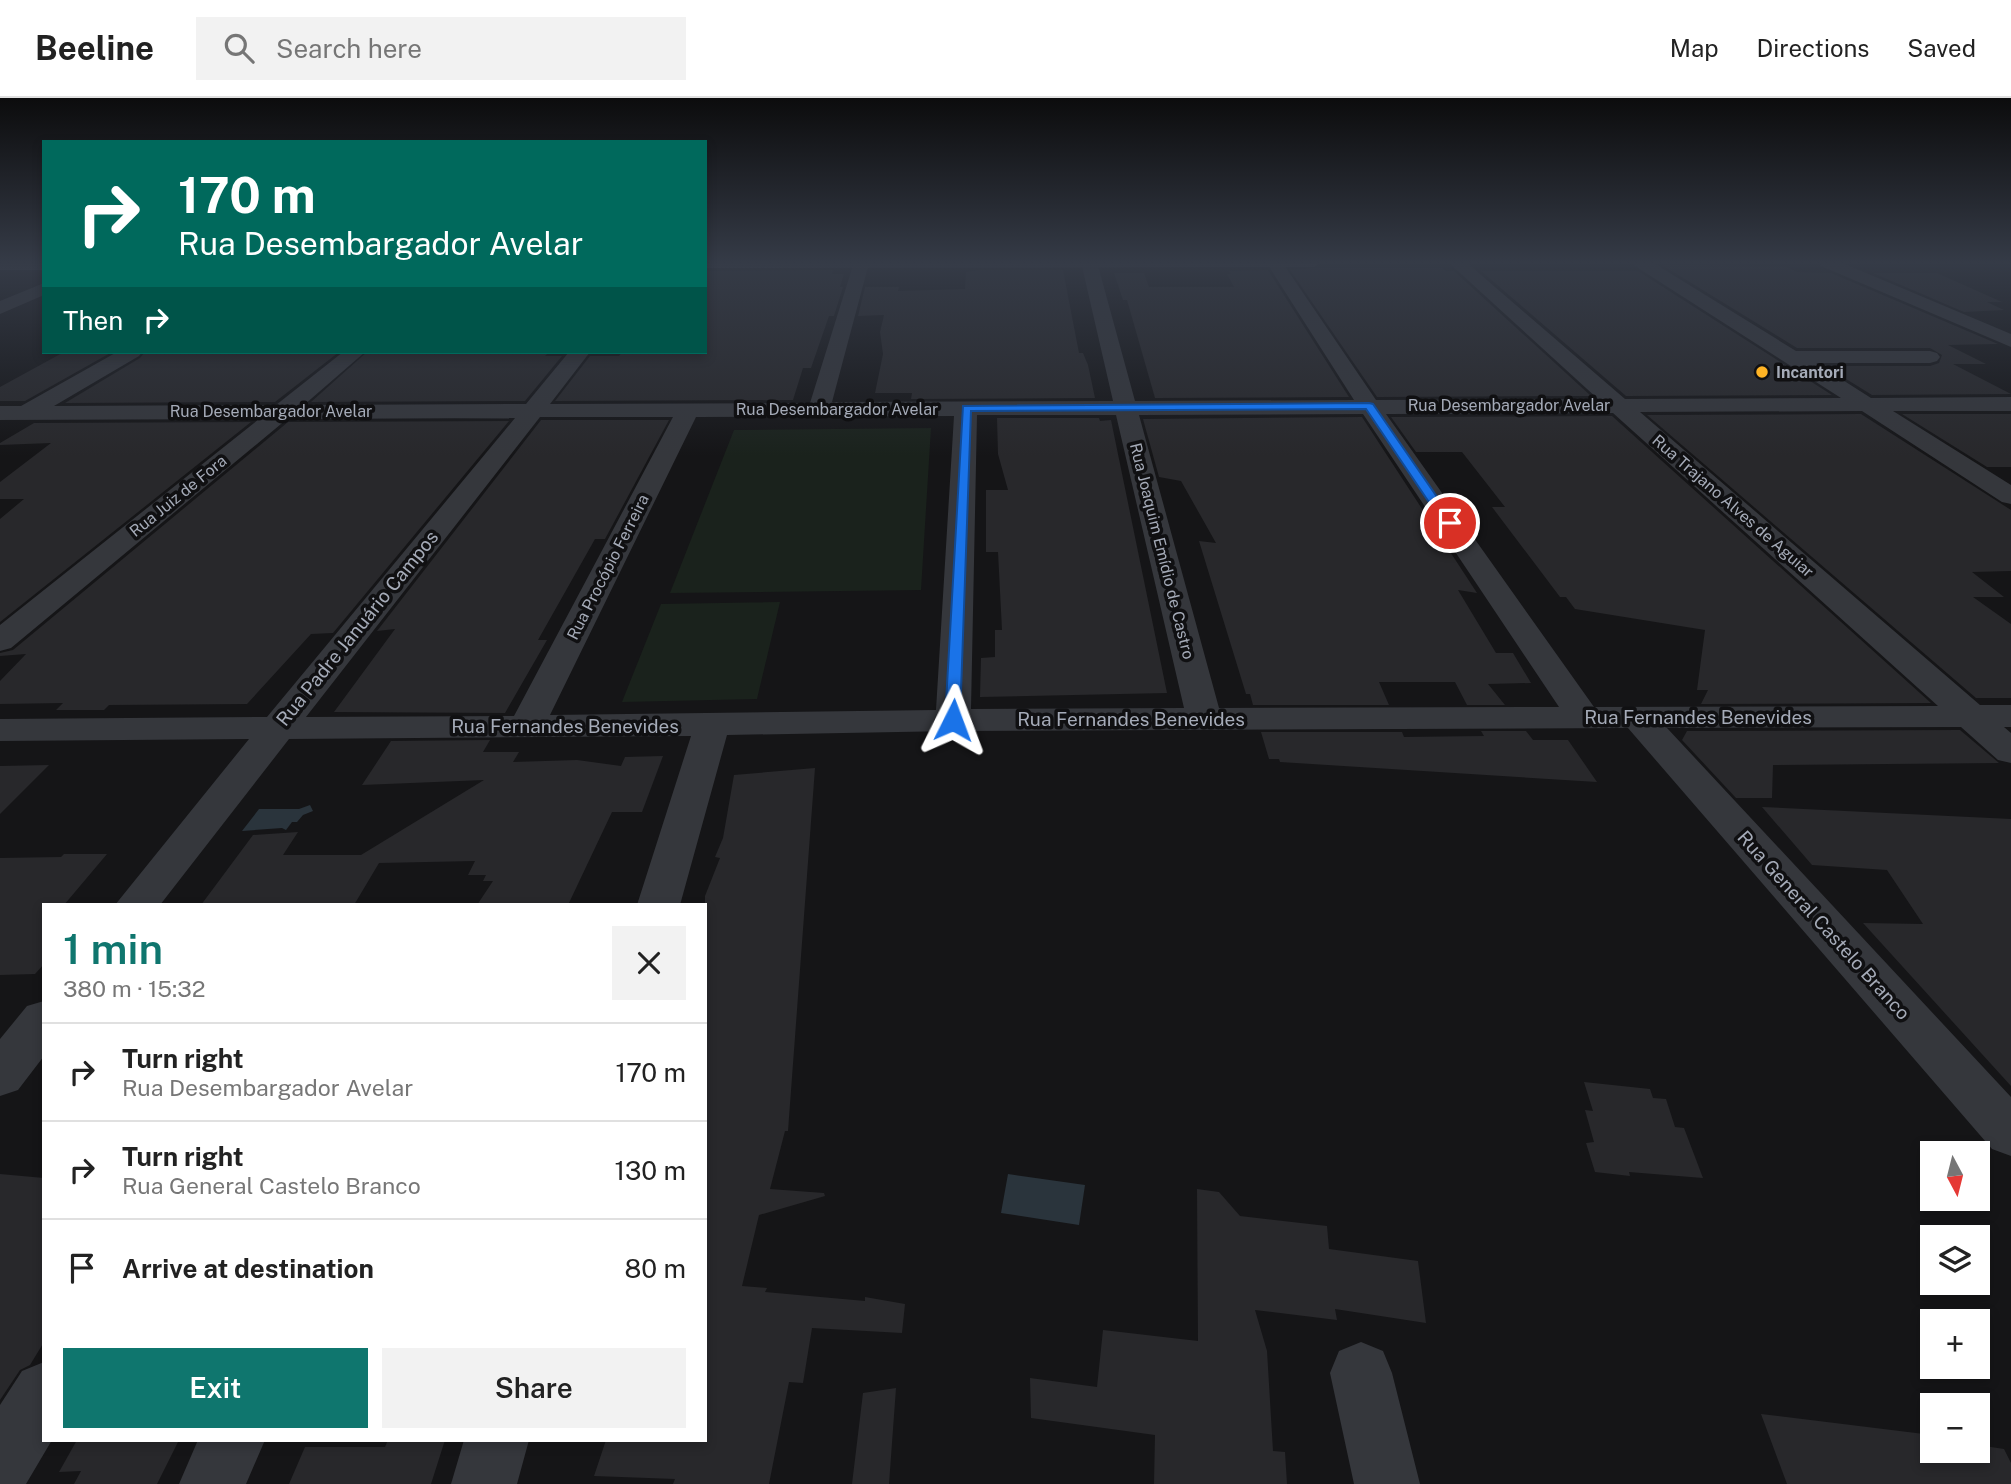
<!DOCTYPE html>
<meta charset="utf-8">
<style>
:root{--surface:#fff;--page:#f2f2f2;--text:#222;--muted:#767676;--line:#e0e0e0;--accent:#0f766e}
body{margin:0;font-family:"Public Sans",sans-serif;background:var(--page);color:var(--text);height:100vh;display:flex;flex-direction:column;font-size:26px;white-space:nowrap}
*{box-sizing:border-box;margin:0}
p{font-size:23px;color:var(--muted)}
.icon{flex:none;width:38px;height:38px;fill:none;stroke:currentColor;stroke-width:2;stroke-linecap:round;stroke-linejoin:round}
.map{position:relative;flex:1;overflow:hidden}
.drawer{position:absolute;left:42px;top:805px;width:665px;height:539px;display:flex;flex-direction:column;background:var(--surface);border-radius:0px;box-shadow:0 4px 10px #0003}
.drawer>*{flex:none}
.top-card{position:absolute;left:42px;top:42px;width:665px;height:214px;border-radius:0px;box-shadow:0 4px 10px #0003;background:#00695c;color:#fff;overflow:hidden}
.needle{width:46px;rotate:173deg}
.fabs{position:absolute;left:1920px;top:1043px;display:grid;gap:14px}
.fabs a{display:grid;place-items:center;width:70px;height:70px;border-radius:0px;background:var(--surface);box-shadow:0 4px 10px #0003;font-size:35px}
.pin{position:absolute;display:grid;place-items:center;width:60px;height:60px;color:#fff;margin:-30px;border:4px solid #fff;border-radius:50%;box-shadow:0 2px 7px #0007}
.me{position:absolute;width:77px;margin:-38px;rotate:3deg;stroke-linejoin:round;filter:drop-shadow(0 0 5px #0008)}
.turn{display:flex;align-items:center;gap:24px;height:147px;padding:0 21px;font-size:32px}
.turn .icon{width:91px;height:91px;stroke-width:2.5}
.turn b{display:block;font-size:49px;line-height:60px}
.then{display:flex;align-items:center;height:66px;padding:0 21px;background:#0003;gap:14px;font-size:26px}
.round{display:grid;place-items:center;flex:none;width:74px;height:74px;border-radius:0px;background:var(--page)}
.overview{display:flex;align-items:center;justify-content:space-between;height:119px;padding:0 21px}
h1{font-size:42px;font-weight:600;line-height:52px;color:var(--accent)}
.action{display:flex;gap:14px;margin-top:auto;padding:14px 21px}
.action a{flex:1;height:80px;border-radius:0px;background:var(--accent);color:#fff;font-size:28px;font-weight:600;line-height:80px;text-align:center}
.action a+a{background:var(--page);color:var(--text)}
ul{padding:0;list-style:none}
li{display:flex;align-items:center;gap:21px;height:98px;padding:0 21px;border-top:2px solid var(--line)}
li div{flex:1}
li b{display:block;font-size:26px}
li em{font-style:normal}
header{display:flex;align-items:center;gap:42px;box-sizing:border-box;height:98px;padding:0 35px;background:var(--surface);border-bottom:2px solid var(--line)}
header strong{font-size:33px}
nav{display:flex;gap:38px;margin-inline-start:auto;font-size:24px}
.search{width:490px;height:63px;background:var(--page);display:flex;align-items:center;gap:18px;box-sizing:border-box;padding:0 24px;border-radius:0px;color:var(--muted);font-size:26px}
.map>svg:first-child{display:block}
</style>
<header>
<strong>Beeline</strong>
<div class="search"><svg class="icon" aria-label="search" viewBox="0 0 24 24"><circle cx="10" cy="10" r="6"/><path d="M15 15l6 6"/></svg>Search here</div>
<nav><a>Map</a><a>Directions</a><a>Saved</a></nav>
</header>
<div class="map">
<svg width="2011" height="1386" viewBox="0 0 2011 1386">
<rect width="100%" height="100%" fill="#151517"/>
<path fill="#1a221c" d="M 931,330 L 921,492 L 670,495 L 734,332 Z
M 780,504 L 757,601 L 622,604 L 661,506 Z"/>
<path fill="#2a343c" d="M 310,707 L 313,713 L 303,717 L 297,724 L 292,724 L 286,732 L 282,730 L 242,733 L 259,711 L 299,711 Z
M 1008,1076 L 1085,1087 L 1079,1127 L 1001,1115 Z"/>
<path fill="#28282b" d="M 1662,167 L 1785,168 L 1797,174 L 1831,175 L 1998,246 L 1948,247 L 1986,266 L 1953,266 L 2011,296 L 1872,297 L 1825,268 L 1930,268 L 1939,265 L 1942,257 L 1930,250 L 1797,250 Z
M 1317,170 L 1442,170 L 1446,173 L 1454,173 L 1591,298 L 1377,299 L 1290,172 Z
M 833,172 L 832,176 L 844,176 L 840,189 L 843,189 L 834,218 L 829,218 L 811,270 L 803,270 L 793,302 L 555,303 L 590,258 L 619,258 L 622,254 L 705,254 L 705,173 Z
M 979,172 L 1063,172 L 1079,255 L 1083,255 L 1088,267 L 1095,300 L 911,301 L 912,295 L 875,295 L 883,256 L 880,234 L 884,217 L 858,218 L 865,189 L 899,189 L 898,193 L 965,191 L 966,174 Z
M 1268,172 L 1349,299 L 1155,300 L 1127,202 L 1123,202 L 1114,175 L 1144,175 L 1149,189 L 1234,189 L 1227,176 L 1231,176 L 1229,173 Z
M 1481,173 L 1638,173 L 1832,297 L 1626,298 Z
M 1873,175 L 1937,175 L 2002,204 L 1987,204 L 2004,212 L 1964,214 Z
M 64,254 L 112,254 L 25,303 L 0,303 L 0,289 Z
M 145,254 L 339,254 L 275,304 L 65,305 L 140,260 Z
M 367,254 L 549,254 L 545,258 L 562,258 L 525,303 L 311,304 Z
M 1861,316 L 2011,412 L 2011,473 L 1972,474 L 2004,499 L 1973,499 L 2011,526 L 2011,600 L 1976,600 L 1647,317 Z
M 1902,316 L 2011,316 L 2011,369 L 1987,369 Z
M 1612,318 L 1931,605 L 1701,606 L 1708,592 L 1697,592 L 1705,532 L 1575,511 L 1566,499 L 1560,499 L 1492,409 L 1505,409 L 1462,354 L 1416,354 L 1391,319 Z
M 1362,319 L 1477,495 L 1458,492 L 1496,555 L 1513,555 L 1531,585 L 1488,586 L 1505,607 L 1467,607 L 1455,584 L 1379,584 L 1389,607 L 1253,607 L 1250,596 L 1246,596 L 1199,443 L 1216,445 L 1181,383 L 1159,379 L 1143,321 Z
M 997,320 L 1099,320 L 1100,323 L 1111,322 L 1167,595 L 980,599 L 981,560 L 995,559 L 995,532 L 1002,532 L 998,454 L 986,454 L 986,392 L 1008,392 L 998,356 Z
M 541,322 L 669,322 L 605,441 L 595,441 L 538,542 L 547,542 L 505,615 L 334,614 L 395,531 L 377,533 Z
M 509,323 L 333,535 L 311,536 L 247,606 L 109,607 L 104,612 L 56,612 L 63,605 L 0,606 L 0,583 L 26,556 L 0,558 L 0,555 L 13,552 L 288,324 Z
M 251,324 L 0,524 L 0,421 L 24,401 L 0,401 L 0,384 L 51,345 L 0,347 L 0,345 L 34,325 Z
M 1960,632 L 1999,665 L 1773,667 L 1772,700 L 1736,700 L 1682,642 L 1687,633 Z
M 1481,633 L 1526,633 L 1533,642 L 1568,642 L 1597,684 L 1280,664 L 1279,661 L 1269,661 L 1261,634 L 1402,634 L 1404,639 L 1484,638 Z
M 490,642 L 483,654 L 519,654 L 513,664 L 577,662 L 621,668 L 625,659 L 663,658 L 642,714 L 612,714 L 568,807 L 477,807 L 493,783 L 483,783 L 486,777 L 468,777 L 475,763 L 379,765 L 354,807 L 201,807 L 253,737 L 298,734 L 283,757 L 361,757 L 484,682 L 362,687 L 391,643 Z
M 49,667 L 0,716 L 0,668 Z
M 815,670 L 788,1033 L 785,1033 L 770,1091 L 824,1095 L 825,1098 L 759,1117 L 742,1188 L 767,1190 L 765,1194 L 865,1203 L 865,1199 L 905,1206 L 902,1235 L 812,1230 L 803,1285 L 789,1284 L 769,1386 L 673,1386 L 675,1381 L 594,1378 L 606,1342 L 705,1342 L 705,798 L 720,760 L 715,759 L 723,740 L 734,677 Z
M 1762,709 L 2011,721 L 2011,988 L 1863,825 L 1923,826 L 1887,772 L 1812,767 Z
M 64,756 L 107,756 L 64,807 L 44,807 L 44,866 L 35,876 L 0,877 L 0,760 L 61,759 Z
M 1584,984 L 1650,991 L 1653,1000 L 1666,1001 L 1675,1029 L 1684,1030 L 1703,1080 L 1629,1074 L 1630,1078 L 1595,1074 L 1586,1045 L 1594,1044 L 1585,1012 L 1593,1013 Z
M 0,1076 L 44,1080 L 44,1244 L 30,1267 L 20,1272 L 0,1302 Z
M 1197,1091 L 1219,1094 L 1240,1118 L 1327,1128 L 1329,1151 L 1418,1163 L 1426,1225 L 1335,1211 L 1337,1222 L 1255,1212 L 1267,1253 L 1273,1353 L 1285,1354 L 1287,1386 L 1154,1386 L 1155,1337 L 1031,1320 L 1030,1280 L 1097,1289 L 1103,1232 L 1198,1243 Z
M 896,1290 L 889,1386 L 852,1386 L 863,1295 Z
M 1761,1316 L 1932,1337 L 1932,1353 L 1978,1353 L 1978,1347 L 2004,1351 L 2011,1365 L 2011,1386 L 1787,1386 Z
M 77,1342 L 179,1342 L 157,1386 L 74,1386 L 81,1373 L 59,1374 Z
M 388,1342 L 445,1342 L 431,1386 L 289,1386 L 305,1349 L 385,1349 Z"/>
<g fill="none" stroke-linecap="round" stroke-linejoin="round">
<path fill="#35373c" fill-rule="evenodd" d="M 854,164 L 869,165 L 832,304 L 1113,303 L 1081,164 L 1097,164 L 1135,303 L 1354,302 L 1266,164 L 1282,164 L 1376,302 L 1598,301 L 1448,164 L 1466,164 L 1625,301 L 1841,300 L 1635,168 L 1633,164 L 1652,164 L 1796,253 L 1930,253 L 1937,255 L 1940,259 L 1937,263 L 1930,265 L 1816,265 L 1871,300 L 2011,299 L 2011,313 L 1893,313 L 2011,387 L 2011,406 L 2002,404 L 1862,313 L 1640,314 L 1980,607 L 2011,607 L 2011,629 L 2004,629 L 2011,635 L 2011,665 L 1998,662 L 1961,629 L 1667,630 L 2011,999 L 2011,1058 L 1992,1051 L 1628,630 L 953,633 L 727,637 L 680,807 L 637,807 L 691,638 L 289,641 L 160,807 L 115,807 L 249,641 L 0,643 L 0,621 L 267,619 L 515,320 L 287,321 L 11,550 L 0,553 L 0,527 L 259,321 L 0,322 L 0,308 L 21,308 L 117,254 L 142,254 L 139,258 L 54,308 L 276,307 L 343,254 L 365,254 L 304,307 L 526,306 L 569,254 L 590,254 L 550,306 L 810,305 ZM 1613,315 L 1938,608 L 1594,609 L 1386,316 ZM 1363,316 L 1559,609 L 1219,610 L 1139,317 ZM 977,317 L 1116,317 L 1184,610 L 971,611 ZM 954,318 L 936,612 L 550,617 L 696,319 ZM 540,319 L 673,319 L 514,618 L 306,619 Z
M 1819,164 L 1840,164 L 2011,236 L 2011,249 L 1821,168 Z
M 44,185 L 44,197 L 0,216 L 0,203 Z
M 44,903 L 44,958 L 18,992 L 0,998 L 0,941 L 27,908 Z
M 1361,1244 L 1383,1253 L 1392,1275 L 1420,1386 L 1354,1386 L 1330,1275 L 1339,1253 Z
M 44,1264 L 44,1342 L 52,1342 L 26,1386 L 0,1386 L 0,1307 L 22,1273 Z
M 198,1342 L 265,1342 L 246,1386 L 179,1386 Z
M 464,1342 L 529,1342 L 517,1386 L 451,1386 Z"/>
<path fill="#51545c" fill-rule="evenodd" d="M 0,164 L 44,164 L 44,172 L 0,172 Z
M 705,164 L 1322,164 L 1314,169 L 705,170 Z"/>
</g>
<linearGradient id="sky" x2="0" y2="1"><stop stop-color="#0c0c0d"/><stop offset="0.46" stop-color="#353b47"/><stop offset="1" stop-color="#353b47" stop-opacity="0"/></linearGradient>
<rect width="2011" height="358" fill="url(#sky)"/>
<path fill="#1a73e8" stroke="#114b97" stroke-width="2" d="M 1369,305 L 1373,306 L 1455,425 L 1454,428 L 1445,428 L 1366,311 L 971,313 L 960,622 L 958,625 L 947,625 L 945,622 L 963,308 Z"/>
<circle fill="#ffb425" stroke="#101012" stroke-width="2.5" cx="1762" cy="274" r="7"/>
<g text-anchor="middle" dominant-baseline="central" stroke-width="7" stroke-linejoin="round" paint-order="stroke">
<g font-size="16" font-weight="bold" fill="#a5abb8" stroke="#101012" text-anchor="start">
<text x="1776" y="274">Incantori</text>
</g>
<g font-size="16" fill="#a5abb8" stroke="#101012">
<text x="1509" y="307">Rua Desembargador Avelar</text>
<text x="837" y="311">Rua Desembargador Avelar</text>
<text x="271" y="313">Rua Desembargador Avelar</text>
<text transform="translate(178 398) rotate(-39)">Rua Juiz de Fora</text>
<text transform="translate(1733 408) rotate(41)">Rua Trajano Alves de Aguiar</text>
<text transform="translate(1162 453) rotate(76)">Rua Joaquim Emídio de Castro</text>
<text transform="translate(608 469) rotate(-63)">Rua Procópio Ferreira</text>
</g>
<g font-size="19" fill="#a5abb8" stroke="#101012">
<text transform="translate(357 530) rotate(-51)">Rua Padre Januário Campos</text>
<text x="1698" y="619">Rua Fernandes Benevides</text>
<text x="1131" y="621">Rua Fernandes Benevides</text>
<text x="565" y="628">Rua Fernandes Benevides</text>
<text transform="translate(1824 827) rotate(48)">Rua General Castelo Branco</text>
</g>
</g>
</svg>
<div class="fabs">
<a><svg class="needle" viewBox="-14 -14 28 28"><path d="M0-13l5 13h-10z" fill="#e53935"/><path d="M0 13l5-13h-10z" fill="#767676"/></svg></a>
<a><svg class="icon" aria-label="layers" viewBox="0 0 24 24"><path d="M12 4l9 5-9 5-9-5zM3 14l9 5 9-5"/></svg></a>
<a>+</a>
<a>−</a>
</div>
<div class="pin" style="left:1450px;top:425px;background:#d93025"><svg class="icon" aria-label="arrive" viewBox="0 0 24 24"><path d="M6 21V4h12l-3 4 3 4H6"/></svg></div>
<svg class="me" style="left:953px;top:622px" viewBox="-20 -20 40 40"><path d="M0-17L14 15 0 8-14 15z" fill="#1a73e8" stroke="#fff" stroke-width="4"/></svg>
<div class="top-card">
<div class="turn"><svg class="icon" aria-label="right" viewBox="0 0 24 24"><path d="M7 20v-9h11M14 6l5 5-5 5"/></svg><div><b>170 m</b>Rua Desembargador Avelar</div></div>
<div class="then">Then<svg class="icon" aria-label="right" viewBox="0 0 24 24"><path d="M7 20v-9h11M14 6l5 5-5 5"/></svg></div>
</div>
<section class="drawer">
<div class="overview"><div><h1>1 min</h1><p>380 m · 15:32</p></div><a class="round"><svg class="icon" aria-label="close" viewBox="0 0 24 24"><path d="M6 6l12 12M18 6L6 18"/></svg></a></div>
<ul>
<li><svg class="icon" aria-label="right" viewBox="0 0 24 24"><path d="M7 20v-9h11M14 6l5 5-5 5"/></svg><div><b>Turn right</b><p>Rua Desembargador Avelar</p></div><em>170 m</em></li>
<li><svg class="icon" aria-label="right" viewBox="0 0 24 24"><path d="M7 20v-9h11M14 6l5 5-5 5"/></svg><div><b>Turn right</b><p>Rua General Castelo Branco</p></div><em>130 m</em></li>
<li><svg class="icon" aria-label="arrive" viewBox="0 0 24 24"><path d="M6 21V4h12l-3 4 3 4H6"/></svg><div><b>Arrive at destination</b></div><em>80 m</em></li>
</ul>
<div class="action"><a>Exit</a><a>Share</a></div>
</section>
</div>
